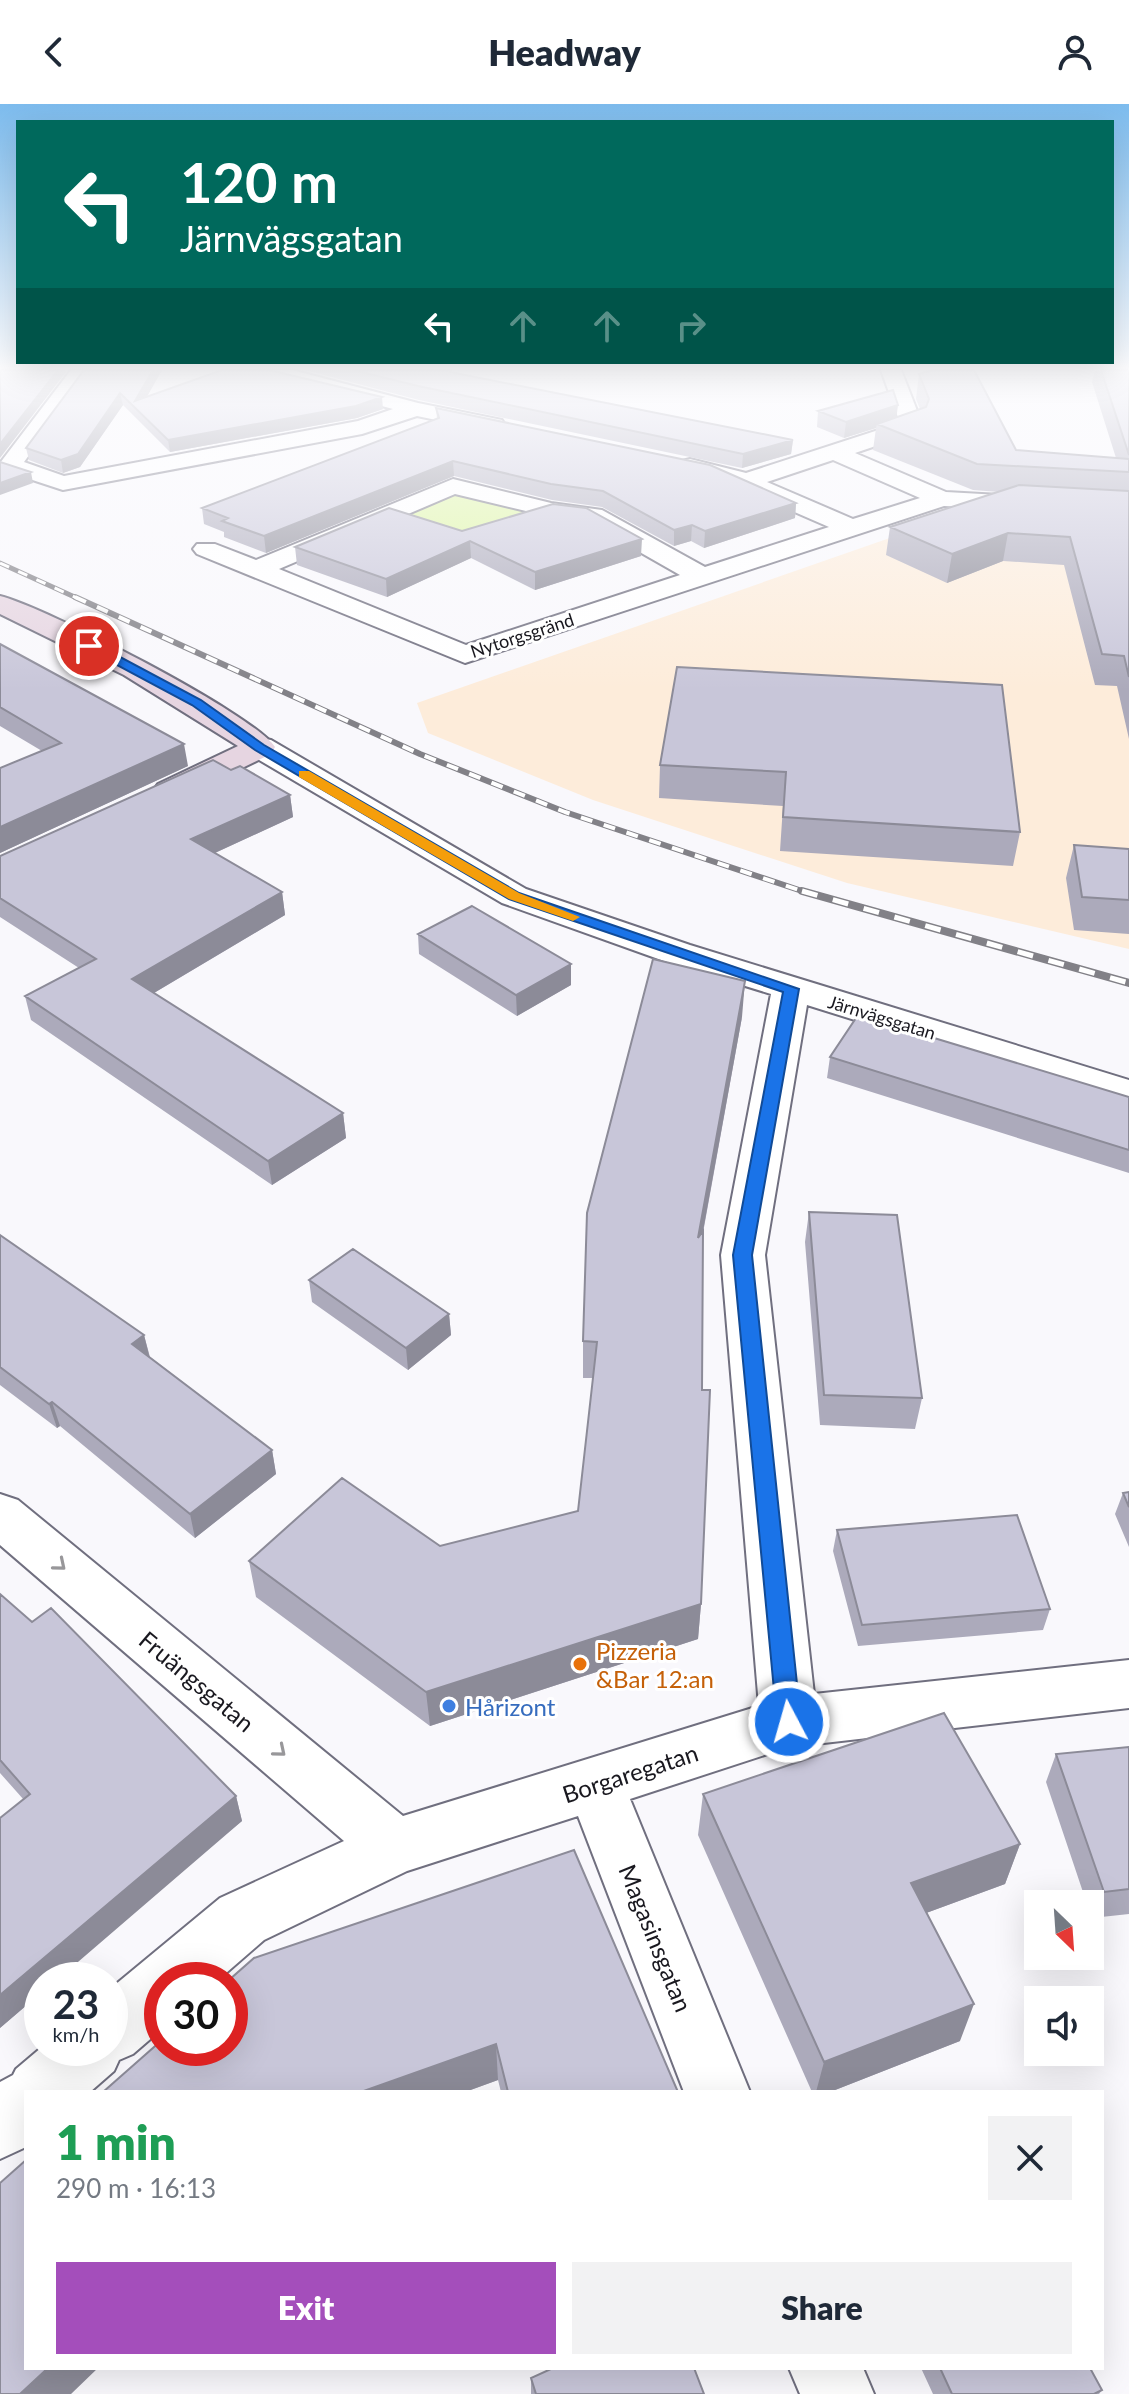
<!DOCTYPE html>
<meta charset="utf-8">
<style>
:root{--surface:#fff;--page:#f2f2f3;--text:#1f2937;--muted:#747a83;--accent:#a44ebb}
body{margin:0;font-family:Lato,sans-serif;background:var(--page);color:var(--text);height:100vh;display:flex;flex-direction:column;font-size:30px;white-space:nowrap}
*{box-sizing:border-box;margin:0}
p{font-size:26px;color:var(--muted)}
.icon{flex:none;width:44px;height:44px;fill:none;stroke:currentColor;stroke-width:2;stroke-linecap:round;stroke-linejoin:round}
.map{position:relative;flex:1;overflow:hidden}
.details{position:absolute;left:24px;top:1986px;width:1080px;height:280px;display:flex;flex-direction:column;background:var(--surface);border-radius:0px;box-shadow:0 8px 32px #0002}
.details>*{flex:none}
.hud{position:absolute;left:16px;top:16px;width:1098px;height:244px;border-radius:0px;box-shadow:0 8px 32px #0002;background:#00695c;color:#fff;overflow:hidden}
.needle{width:52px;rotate:155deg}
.controls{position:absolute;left:1024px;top:1786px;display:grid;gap:16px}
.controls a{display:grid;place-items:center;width:80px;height:80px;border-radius:0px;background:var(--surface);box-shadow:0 8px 32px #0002;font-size:40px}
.speed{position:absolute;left:24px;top:1858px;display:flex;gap:16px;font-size:40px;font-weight:700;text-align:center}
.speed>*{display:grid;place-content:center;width:104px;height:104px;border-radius:50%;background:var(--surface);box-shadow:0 8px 32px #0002;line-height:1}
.speed small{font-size:20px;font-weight:400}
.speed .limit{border:12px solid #d22;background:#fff;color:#111}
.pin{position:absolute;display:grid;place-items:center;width:68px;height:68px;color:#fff;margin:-34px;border:4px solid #fff;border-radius:50%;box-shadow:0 2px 8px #0007}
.me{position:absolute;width:88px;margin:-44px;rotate:354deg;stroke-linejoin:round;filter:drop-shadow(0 0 6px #0008)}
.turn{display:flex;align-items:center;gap:28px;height:168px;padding:0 32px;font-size:36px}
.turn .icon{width:104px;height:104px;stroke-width:2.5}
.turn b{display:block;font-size:56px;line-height:68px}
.lanes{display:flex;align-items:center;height:76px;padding:0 32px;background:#0003;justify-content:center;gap:40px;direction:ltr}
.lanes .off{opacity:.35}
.round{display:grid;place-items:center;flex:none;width:84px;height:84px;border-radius:0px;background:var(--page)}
.headline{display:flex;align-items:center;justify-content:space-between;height:136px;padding:0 32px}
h1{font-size:48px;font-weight:800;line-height:60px;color:#1e9e55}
.action{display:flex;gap:16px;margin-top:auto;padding:16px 32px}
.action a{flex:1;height:92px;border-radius:0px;background:var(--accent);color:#fff;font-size:32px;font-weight:800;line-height:92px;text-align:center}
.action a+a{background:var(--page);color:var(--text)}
header{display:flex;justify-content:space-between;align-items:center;height:104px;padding:0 32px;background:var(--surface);font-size:36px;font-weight:800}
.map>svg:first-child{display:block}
</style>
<header><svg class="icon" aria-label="back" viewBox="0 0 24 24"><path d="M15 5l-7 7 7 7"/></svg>Headway<svg class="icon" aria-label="person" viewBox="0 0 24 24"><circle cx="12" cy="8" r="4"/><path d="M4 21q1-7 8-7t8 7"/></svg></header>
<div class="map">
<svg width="1129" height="2290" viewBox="0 0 1129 2290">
<rect width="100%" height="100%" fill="#f9f8fc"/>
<path fill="#fdecda" d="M 950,413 L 1129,421 L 1129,845 L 847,779 L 593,696 L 428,629 L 417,599 Z"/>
<path fill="#dbf59c" d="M 453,389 L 529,405 L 531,409 L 465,428 L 407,410 Z"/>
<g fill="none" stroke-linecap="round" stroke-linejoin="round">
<defs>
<path id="minor" d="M 71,266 L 91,266 L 24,358 L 64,372 L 358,317 L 393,305 L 262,270 L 259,266 L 292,266 L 418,299 L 502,316 L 505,321 L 494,328 L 417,312 L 362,330 L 63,386 L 2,366 L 0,359 Z
M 881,266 L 901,266 L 923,322 L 920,327 L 855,349 L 946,388 L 1129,398 L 1129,412 L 944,402 L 465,559 L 197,450 L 193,445 L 197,440 L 215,440 L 256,456 L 453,375 L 551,399 L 602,406 L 705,463 L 829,423 L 721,376 L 682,367 L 678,362 L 682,357 L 690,355 L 746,369 L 900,319 ZM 833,356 L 920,394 L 853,415 L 767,378 ZM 455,390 L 551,413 L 587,418 L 680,471 L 466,541 L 279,465 Z
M 260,634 L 271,636 L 526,785 L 690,841 L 1129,976 L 1129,1002 L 807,901 L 765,1151 L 814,1590 L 1129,1556 L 1129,1604 L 789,1643 L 630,1695 L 750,1988 L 684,1988 L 578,1712 L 407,1767 L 264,1836 L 218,1876 L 162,1876 L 162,1925 L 133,1950 L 119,1956 L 114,1967 L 90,1988 L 26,1988 L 26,2043 L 0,2055 L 0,1978 L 13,1971 L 16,1965 L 42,1943 L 110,1944 L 110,1885 L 220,1794 L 344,1737 L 0,1441 L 0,1390 L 18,1396 L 403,1712 L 759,1602 L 721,1151 L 771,890 L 664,857 L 502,799 L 249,650 L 245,643 L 249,636 Z
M 789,2264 L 863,2264 L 874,2290 L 800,2290 Z"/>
<path id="secondary" d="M 0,492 C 45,503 252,609 275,643 L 271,650 L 180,694 L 169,697 L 158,694 L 153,687 L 158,680 L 238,642 L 124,571 L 0,510 Z"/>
</defs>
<use href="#minor" stroke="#706f7f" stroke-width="4"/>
<use href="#secondary" stroke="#706f7f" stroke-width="4"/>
<use href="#minor" fill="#fff" fill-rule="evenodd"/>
<use href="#secondary" fill="#e6d5e1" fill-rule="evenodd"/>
<defs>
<path id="rail-far2" d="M 0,459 L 79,495"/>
<path id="rail-far1" d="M 75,493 L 420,650 L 565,708 L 808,789"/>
<path id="rail" d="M 802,787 L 1129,879"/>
</defs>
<use href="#rail-far2" stroke="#828187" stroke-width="5"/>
<use href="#rail-far1" stroke="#828187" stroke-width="6"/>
<use href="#rail" stroke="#828187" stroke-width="8"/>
<use href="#rail-far2" stroke="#fff" stroke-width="3" stroke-dasharray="10" stroke-linecap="butt"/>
<use href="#rail-far1" stroke="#fff" stroke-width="4" stroke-dasharray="12" stroke-linecap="butt"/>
<use href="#rail" stroke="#fff" stroke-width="5" stroke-dasharray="16" stroke-linecap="butt"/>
</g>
<path fill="#acaabb" d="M 84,266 L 162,266 L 146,293 L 383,305 L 357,314 L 170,348 L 123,301 L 80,363 L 63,369 L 29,356 L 26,344 Z
M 308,266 L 452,266 L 452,269 L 793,336 L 791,350 L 742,364 L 419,296 L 309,267 Z
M 1095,266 L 1129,266 L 1129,635 L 1117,582 L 1095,581 L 1064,461 L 1003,457 L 947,479 L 886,451 L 890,423 L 999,388 L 973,386 L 873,346 L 876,324 L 844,334 L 817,323 L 818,307 L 897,313 L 920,305 L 916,295 L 919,270 L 1016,346 L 1116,354 L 1092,278 Z
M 436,304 L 796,399 L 795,414 L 704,444 L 691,437 L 674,442 L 602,403 L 552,396 L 454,372 L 266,449 L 224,433 L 224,428 L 204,420 L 202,404 L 437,315 Z
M 462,427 L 641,452 L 535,486 L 471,454 L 387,493 L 297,461 L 295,443 Z
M 0,540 L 188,662 L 0,749 L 0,664 L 42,647 L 0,622 Z
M 677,563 L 1020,728 L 1013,762 L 780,747 L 783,702 L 659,694 L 660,661 Z
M 231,666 L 290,691 L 293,713 L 215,749 L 282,788 L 285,811 L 154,889 L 343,1009 L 346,1034 L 272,1081 L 31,916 L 25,892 L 79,864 L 0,813 L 0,752 Z
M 1074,741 L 1129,745 L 1129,830 L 1074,826 L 1066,774 Z
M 418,830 L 571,881 L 517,912 L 419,850 Z
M 742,913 L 703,1129 L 701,1500 L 698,1535 L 430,1622 L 256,1493 L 249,1457 L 440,1442 L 578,1407 L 593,1274 L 583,1274 L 583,1237 Z
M 830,953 L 1129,993 L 1129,1069 L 827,974 Z
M 809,1108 L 922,1294 L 915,1325 L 820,1321 L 805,1138 Z
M 0,1131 L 144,1231 L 150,1253 L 272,1346 L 276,1370 L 195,1434 L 60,1322 L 57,1324 L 0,1281 Z
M 309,1176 L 449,1210 L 451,1231 L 408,1266 L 312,1198 Z
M 1129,1388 L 1129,1443 L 1115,1410 L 1123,1389 Z
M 837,1426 L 1050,1505 L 1043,1526 L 858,1542 L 833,1447 Z
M 0,1490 L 236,1692 L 242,1717 L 42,1876 L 42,1888 L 0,1924 L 24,1696 L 0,1669 Z
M 1129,1643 L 1129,1810 L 1092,1814 L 1090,1810 L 1090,1800 L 1087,1800 L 1046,1678 L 1056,1650 Z
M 703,1690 L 1020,1740 L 1005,1780 L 926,1809 L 960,1937 L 830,1988 L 812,1988 L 698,1731 Z
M 230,1876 L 678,1988 L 501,1988 L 498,1976 L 465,1988 L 103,1988 Z
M 921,2264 L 1090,2264 L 1102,2286 L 1099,2290 L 933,2290 Z
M 531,2274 L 704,2290 L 531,2290 Z"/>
<path fill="#8c8b98" d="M 58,266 L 65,266 L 66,268 L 0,354 L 0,340 Z
M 153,266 L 162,266 L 139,307 L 135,297 Z
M 120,289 L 123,301 L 80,363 L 63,369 L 61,356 Z
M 382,293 L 383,305 L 357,314 L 170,348 L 168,336 Z
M 898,301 L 896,317 L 877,320 L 876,324 L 844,334 L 846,318 Z
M 793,336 L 791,350 L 742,364 L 743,350 Z
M 453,357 L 454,372 L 266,449 L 264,432 Z
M 31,368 L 33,379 L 0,391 L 0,379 Z
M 796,399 L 795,414 L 704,444 L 705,427 Z
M 692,421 L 691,437 L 674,442 L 674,426 Z
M 1008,429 L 1003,457 L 947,479 L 952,450 Z
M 642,435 L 641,452 L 535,486 L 535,468 Z
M 470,437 L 471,454 L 387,493 L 386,475 Z
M 184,640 L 188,662 L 0,749 L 0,723 Z
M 290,691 L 293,713 L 195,758 L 191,735 Z
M 282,788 L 285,811 L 137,899 L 132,875 Z
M 571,860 L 571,881 L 517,912 L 516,891 Z
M 745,877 L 742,913 L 695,1171 L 698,1134 Z
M 343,1009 L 346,1034 L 272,1081 L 268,1057 Z
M 449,1210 L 451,1231 L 408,1266 L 406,1244 Z
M 144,1231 L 150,1255 L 132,1240 Z
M 52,1298 L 60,1322 L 57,1324 L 49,1300 Z
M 272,1346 L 276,1370 L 195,1434 L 190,1410 Z
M 701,1500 L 698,1535 L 430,1622 L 426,1588 Z
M 236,1692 L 242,1717 L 57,1876 L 42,1876 L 42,1888 L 0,1924 L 0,1891 Z
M 1020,1740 L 1005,1780 L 899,1819 L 911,1779 Z
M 974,1900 L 960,1937 L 830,1988 L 816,1988 L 824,1958 Z
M 496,1940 L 498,1976 L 465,1988 L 361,1988 Z
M 48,2264 L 98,2264 L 71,2290 L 20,2290 Z"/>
<path fill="#c8c6d9" stroke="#8c8b98" stroke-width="2" d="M 2,266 L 58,266 L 0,340 L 0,268 Z
M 84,266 L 153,266 L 135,297 L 222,266 L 269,266 L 382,293 L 356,302 L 168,336 L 120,289 L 78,350 L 61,356 L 26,344 Z
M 353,266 L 451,266 L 450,268 L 793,336 L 743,350 L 418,282 Z
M 933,266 L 974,266 L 1016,346 L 1129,355 L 1129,368 L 977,360 L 877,320 L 926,303 L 929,295 L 919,270 Z
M 1101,266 L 1129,266 L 1129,351 Z
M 893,286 L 898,301 L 846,318 L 818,307 Z
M 436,304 L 710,361 L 796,399 L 705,427 L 692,421 L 674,426 L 603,387 L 551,380 L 453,357 L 264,432 L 222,417 L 228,414 L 202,404 L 439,314 Z
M 0,358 L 31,368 L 0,379 Z
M 1019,381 L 1129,387 L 1129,573 L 1124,552 L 1102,550 L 1070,433 L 1008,429 L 952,450 L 890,423 Z
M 553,400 L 586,404 L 642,435 L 535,468 L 470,437 L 386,475 L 295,443 L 389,404 L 462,427 Z
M 0,540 L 184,640 L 0,723 L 0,664 L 61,639 L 0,603 Z
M 677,563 L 1002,581 L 1020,728 L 783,713 L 786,668 L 660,661 Z
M 213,656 L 231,666 L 240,662 L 290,691 L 191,735 L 282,788 L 132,875 L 343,1009 L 268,1057 L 25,892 L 96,855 L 0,794 L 0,752 Z
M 1074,741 L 1129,745 L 1129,796 L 1082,793 Z
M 472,802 L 571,860 L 516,891 L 418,830 Z
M 653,855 L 745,877 L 698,1134 L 703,1127 L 702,1286 L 710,1286 L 701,1500 L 426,1588 L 249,1457 L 342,1374 L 440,1442 L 578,1407 L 597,1238 L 583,1237 L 587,1109 Z
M 858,911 L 1129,993 L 1129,1046 L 830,953 Z
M 809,1108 L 897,1111 L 922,1294 L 824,1291 Z
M 0,1131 L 144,1231 L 132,1240 L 272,1346 L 190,1410 L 52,1298 L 49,1300 L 0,1263 Z
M 353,1145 L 449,1210 L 406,1244 L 309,1176 Z
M 1129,1388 L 1129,1403 L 1123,1389 Z
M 1017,1411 L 1050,1505 L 862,1521 L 837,1426 Z
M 0,1490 L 32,1518 L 51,1504 L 236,1692 L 0,1891 L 0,1714 L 30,1690 L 0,1656 Z
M 944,1609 L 1020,1740 L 911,1779 L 974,1900 L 824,1958 L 703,1690 Z
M 1129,1643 L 1129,1785 L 1104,1788 L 1056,1650 Z
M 574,1746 L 678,1988 L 508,1988 L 496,1940 L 361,1988 L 103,1988 L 162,1936 L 162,1944 L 230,1944 L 229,1876 L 254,1854 Z
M 26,2056 L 26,2264 L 48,2264 L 20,2290 L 0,2290 L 0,2079 Z
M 553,2264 L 694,2264 L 704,2290 L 536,2290 L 531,2274 Z
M 940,2264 L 1090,2264 L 1102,2286 L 1094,2290 L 952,2290 Z"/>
<defs><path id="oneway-chevron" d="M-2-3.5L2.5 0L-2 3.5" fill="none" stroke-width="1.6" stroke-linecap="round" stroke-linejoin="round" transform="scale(2)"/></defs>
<g stroke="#98979a">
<use href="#oneway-chevron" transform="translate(60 1461) rotate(40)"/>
<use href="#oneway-chevron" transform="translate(280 1647) rotate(40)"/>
</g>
<linearGradient id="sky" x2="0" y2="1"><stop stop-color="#7dbcee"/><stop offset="0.45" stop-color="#fcfcfe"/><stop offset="1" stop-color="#fcfcfe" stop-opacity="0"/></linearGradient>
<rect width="1129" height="586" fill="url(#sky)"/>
<path fill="#1a73e8" stroke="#114b97" stroke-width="2" d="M 85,539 L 94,539 L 201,596 L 264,641 L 519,789 L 799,885 L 752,1151 L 801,1618 L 797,1625 L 789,1628 L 781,1625 L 777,1618 L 733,1151 L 783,888 L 509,795 L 255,646 L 192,601 L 85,544 Z"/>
<path fill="#f59e0b" d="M 299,667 L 309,667 L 519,789 L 580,813 L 573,817 L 509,795 L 299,673 Z"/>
<circle fill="#e8710a" stroke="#fff" stroke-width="3" cx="580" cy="1560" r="8"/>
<circle fill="#3f7fe0" stroke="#fff" stroke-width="3" cx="449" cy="1602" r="8"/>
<g text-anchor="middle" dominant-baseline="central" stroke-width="6" stroke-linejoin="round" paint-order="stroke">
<g font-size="18" fill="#19181f" stroke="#fff">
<text transform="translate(522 531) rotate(-18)">Nytorgsgränd</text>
<text transform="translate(882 913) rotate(17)">Järnvägsgatan</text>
</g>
<g font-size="24" fill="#c56008" stroke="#fff" text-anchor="start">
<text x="596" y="1546">Pizzeria<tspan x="596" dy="28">&amp;Bar 12:an</tspan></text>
</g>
<g font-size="24" fill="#19181f" stroke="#fff">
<text transform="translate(197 1577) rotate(40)">Fruängsgatan</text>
<text transform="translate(630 1669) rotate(-18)">Borgaregatan</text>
<text transform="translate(656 1834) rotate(68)">Magasinsgatan</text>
</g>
<g font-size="24" fill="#366cbe" stroke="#fff" text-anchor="start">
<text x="465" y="1602">Hårizont</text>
</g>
</g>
</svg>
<div class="controls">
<a><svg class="needle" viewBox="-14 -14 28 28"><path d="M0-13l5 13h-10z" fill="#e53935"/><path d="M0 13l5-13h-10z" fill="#747a83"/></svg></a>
<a><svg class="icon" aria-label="sound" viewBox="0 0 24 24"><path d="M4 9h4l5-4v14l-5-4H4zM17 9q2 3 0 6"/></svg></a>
</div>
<div class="speed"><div>23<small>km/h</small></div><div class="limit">30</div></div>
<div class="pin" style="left:89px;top:542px;background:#d93025"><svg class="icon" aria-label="arrive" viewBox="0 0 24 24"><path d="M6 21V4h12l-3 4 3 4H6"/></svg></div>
<svg class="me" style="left:789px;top:1618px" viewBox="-20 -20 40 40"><circle r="17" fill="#1a73e8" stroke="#fff" stroke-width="3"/><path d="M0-11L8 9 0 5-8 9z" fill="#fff"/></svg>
<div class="hud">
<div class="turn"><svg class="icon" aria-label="left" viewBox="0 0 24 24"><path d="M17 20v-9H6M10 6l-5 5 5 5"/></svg><div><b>120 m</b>Järnvägsgatan</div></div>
<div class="lanes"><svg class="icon" aria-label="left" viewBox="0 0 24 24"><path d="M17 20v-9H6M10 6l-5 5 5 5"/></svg><svg class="icon off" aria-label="ahead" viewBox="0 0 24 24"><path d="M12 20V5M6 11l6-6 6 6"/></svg><svg class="icon off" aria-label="ahead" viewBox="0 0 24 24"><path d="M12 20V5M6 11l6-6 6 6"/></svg><svg class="icon off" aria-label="right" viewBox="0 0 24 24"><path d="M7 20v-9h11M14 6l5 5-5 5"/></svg></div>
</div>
<section class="details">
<div class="headline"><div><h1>1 min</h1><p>290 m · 16:13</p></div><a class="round"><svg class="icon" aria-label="close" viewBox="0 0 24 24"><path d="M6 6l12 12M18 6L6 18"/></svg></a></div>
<div class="action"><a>Exit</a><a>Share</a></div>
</section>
</div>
